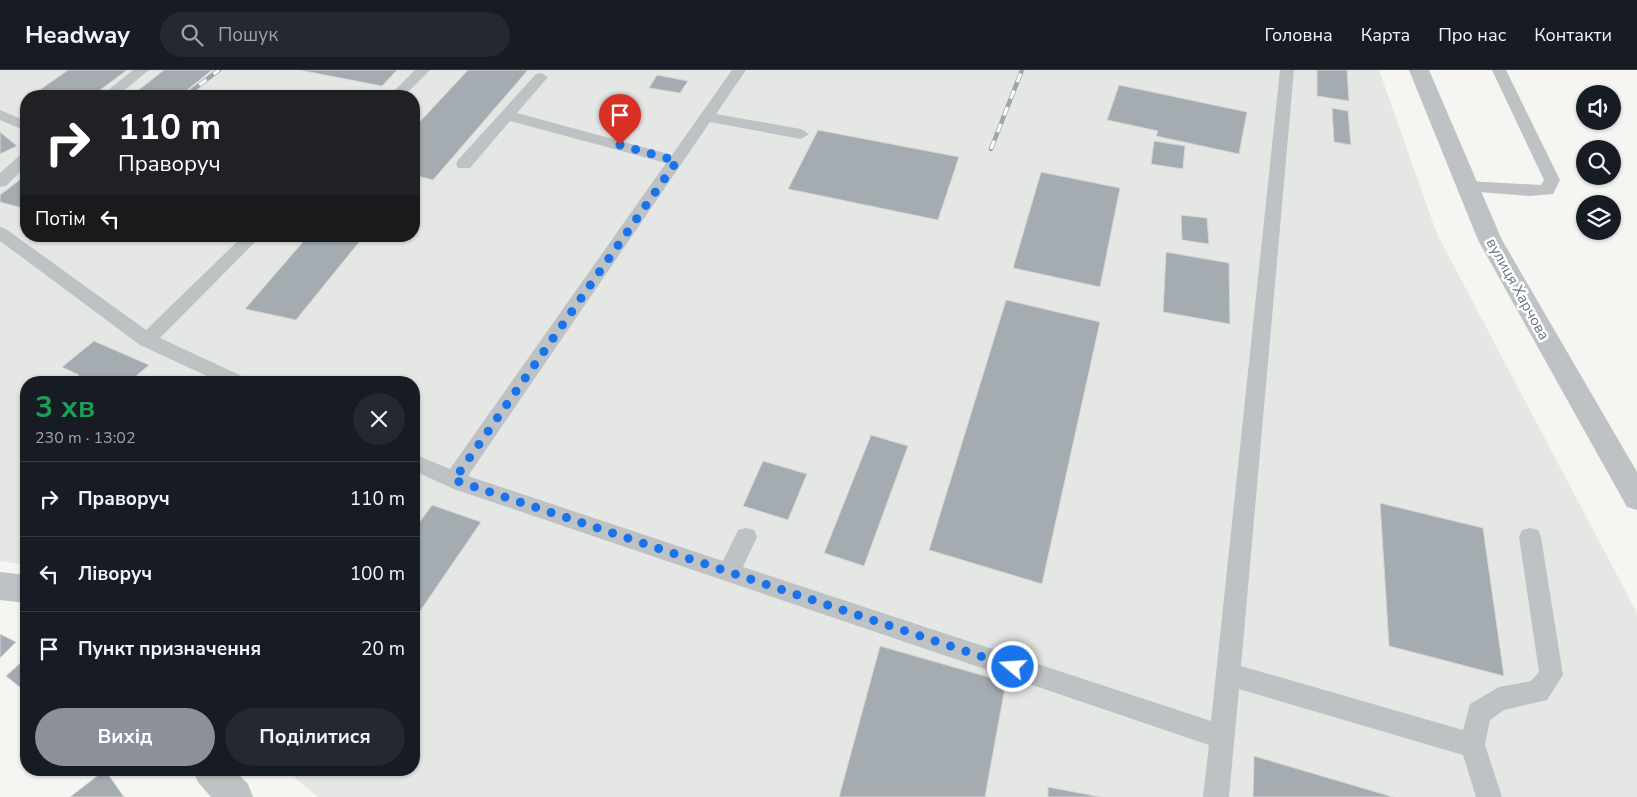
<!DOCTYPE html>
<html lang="uk">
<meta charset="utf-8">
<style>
:root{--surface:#171b24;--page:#242831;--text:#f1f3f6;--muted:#9ea1a6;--line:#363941;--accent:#8c9099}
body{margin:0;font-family:"Nunito Sans",sans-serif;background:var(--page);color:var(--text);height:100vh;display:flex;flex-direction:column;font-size:19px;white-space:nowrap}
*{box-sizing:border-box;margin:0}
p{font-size:16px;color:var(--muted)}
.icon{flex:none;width:28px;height:28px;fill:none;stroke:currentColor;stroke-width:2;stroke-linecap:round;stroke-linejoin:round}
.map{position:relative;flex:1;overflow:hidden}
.panel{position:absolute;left:20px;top:306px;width:400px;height:400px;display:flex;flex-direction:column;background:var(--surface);border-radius:20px;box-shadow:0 1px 4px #0004}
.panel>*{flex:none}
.top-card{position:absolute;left:20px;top:20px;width:400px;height:152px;border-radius:20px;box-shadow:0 1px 4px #0004;background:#202124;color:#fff;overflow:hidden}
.tools{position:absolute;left:1576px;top:15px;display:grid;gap:10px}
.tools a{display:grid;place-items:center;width:45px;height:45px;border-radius:50%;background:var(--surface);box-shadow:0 1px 4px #0004;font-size:25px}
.pin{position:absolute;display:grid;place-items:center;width:42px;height:42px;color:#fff;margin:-51px -21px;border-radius:50% 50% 50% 0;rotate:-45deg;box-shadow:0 0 5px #0007}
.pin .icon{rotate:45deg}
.me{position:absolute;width:55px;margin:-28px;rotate:288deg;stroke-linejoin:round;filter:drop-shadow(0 0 4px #0008)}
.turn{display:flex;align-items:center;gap:18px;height:105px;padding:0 15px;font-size:22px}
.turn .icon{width:65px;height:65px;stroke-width:2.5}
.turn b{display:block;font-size:35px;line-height:42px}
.then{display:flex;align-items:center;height:48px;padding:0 15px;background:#0003;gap:10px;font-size:19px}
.round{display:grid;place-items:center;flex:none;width:52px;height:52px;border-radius:26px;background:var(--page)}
.summary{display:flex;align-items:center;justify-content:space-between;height:85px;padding:0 15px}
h1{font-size:30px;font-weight:700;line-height:38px;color:#1e9e55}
.primary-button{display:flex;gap:10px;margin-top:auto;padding:10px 15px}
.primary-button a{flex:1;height:58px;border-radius:30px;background:var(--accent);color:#fff;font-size:20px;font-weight:700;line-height:58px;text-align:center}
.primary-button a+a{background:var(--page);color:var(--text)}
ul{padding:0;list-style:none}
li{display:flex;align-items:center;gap:15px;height:75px;padding:0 15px;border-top:1px solid var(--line)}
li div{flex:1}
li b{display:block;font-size:19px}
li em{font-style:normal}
header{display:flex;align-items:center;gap:30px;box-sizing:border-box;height:70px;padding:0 25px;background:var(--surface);border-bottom:1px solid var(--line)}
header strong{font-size:24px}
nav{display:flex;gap:28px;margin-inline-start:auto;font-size:18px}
.search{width:350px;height:45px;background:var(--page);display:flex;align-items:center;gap:12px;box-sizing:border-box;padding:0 18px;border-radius:28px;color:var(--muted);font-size:19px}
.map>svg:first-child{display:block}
</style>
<header>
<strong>Headway</strong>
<div class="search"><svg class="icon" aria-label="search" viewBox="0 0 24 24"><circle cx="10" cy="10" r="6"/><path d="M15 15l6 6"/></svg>Пошук</div>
<nav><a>Головна</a><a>Карта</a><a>Про нас</a><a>Контакти</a></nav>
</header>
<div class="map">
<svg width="1637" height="727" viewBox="0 0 1637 727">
<rect width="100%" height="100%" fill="#f5f5f1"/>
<path fill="#e5e7e5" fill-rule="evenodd" d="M 0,0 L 1379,0 L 1437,164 L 1637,543 L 1637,727 L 318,727 L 286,700 L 414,700 L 414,312 L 26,312 L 26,495 L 0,491 ZM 26,26 L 414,26 L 414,166 L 26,166 Z"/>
<path fill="#a4acb2" stroke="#d6d6d4" d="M 68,0 L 127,0 L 92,26 L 31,26 Z
M 164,0 L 212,0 L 180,26 L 131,26 Z
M 299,0 L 397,0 L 382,16 Z
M 468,0 L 528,0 L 433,110 L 414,105 L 414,58 Z
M 1317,0 L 1347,0 L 1349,31 L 1317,26 Z
M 657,5 L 688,11 L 680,23 L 649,18 Z
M 1119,15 L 1247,42 L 1239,84 L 1156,66 L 1158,61 L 1107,50 Z
M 1332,38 L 1348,41 L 1351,75 L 1334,72 Z
M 818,60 L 959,87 L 938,150 L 788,119 Z
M 0,62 L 17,76 L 0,84 Z
M 1154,71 L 1185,76 L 1183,99 L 1151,94 Z
M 1041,102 L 1120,118 L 1100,217 L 1013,198 Z
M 26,105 L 26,139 L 0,132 L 0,125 Z
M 1181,145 L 1207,148 L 1209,174 L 1182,170 Z
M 308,166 L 364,166 L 296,250 L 245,239 Z
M 1166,182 L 1229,193 L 1230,254 L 1163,242 Z
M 1006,230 L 1100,252 L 1042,514 L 929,480 Z
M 94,271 L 149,295 L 129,312 L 70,312 L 79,305 L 62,297 Z
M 871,365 L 908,376 L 864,496 L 824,483 Z
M 763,391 L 807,404 L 788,450 L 743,436 Z
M 1380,433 L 1483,458 L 1504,606 L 1389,576 Z
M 432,435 L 481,452 L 414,550 L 414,460 Z
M 0,564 L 16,572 L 0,588 Z
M 880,576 L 1006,612 L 985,727 L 839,727 Z
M 26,588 L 26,622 L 6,606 Z
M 1254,686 L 1393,727 L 1253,727 Z
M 105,700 L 124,727 L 70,727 Z
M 1048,717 L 1101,727 L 1048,727 Z"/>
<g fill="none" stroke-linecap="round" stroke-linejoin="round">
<path fill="#bec2c5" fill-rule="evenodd" d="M 133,0 L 149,0 L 117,26 L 101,26 Z
M 415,0 L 430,0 L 404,26 L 389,26 Z
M 732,0 L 746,0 L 716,44 L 801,59 L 809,64 L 801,69 L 710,52 L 468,406 L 723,491 L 738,460 L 746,458 L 754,460 L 757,467 L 743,497 L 1211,651 L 1280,0 L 1294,0 L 1241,596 L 1463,660 L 1470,634 L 1499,617 L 1531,611 L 1539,602 L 1519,467 L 1522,460 L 1530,458 L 1538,460 L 1541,467 L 1563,605 L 1547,630 L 1504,640 L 1490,650 L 1485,675 L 1502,727 L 1476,727 L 1463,685 L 1239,619 L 1229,727 L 1203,727 L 1209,675 L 454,419 L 414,401 L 414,384 L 450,399 L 666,93 L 510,51 L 470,98 L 458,98 L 456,94 L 458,90 L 536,4 L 541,3 L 548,7 L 517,43 L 672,85 Z
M 1492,0 L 1506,0 L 1560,110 L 1553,124 L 1530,126 L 1467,121 L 1461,120 L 1459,116 L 1461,112 L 1467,111 L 1541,115 L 1544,110 Z
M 0,40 L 26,51 L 26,61 L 0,50 Z
M 26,83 L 26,96 L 6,116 L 0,117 L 0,103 L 20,85 Z
M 0,157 L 6,159 L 146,260 L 243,166 L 261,166 L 160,268 L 244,307 L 246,312 L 220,312 L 140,275 L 0,171 Z"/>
<path fill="#bec2c5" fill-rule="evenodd" d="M 1409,0 L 1429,0 L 1502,170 L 1637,402 L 1637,440 L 1627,437 L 1478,170 Z
M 0,502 L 26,505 L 26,533 L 0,530 Z
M 193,700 L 234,700 L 248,714 L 253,727 L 211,727 L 198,712 Z"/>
<defs>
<path id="rail" d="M 185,26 L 219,0
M 991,79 L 1022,0"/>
</defs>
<use href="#rail" stroke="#9fa5aa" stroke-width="4.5"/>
<use href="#rail" stroke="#fff" stroke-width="3" stroke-dasharray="9" stroke-linecap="butt"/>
</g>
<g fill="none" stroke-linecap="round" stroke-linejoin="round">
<path stroke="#1a73e8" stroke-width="9" stroke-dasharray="0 16.2" d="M 620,75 L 677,91 L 454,410 L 1013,597"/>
</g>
<g text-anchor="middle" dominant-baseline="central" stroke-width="5" stroke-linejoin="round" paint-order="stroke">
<g font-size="15" fill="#657481" stroke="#fff">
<text transform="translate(1518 219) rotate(61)">вулиця Харчова</text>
</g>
</g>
</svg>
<div class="tools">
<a><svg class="icon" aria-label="sound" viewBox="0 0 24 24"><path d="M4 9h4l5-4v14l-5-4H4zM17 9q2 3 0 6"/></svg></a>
<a><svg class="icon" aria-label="search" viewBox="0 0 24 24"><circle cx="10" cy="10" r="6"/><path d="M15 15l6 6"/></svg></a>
<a><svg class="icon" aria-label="layers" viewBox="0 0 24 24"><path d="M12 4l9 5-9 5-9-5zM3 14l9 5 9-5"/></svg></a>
</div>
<div class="pin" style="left:620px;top:75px;background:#d93025"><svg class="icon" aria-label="arrive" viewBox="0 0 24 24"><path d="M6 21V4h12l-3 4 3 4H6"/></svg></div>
<svg class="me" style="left:1013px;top:597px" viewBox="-20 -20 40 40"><circle r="17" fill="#1a73e8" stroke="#fff" stroke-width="3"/><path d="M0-11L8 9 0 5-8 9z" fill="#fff"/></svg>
<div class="top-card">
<div class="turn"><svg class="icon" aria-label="right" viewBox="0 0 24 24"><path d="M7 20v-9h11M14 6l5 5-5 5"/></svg><div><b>110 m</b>Праворуч</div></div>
<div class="then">Потім<svg class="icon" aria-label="left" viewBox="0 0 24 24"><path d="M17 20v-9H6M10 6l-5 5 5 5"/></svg></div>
</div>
<section class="panel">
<div class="summary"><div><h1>3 хв</h1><p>230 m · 13:02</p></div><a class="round"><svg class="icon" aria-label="close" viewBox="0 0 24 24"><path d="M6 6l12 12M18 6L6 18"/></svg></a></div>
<ul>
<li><svg class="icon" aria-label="right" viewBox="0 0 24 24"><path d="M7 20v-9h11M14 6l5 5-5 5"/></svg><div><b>Праворуч</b></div><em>110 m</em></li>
<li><svg class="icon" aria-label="left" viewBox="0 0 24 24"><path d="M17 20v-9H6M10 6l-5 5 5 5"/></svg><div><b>Ліворуч</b></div><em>100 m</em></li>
<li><svg class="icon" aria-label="arrive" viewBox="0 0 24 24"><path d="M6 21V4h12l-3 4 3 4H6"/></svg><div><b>Пункт призначення</b></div><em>20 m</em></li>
</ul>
<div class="primary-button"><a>Вихід</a><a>Поділитися</a></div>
</section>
</div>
